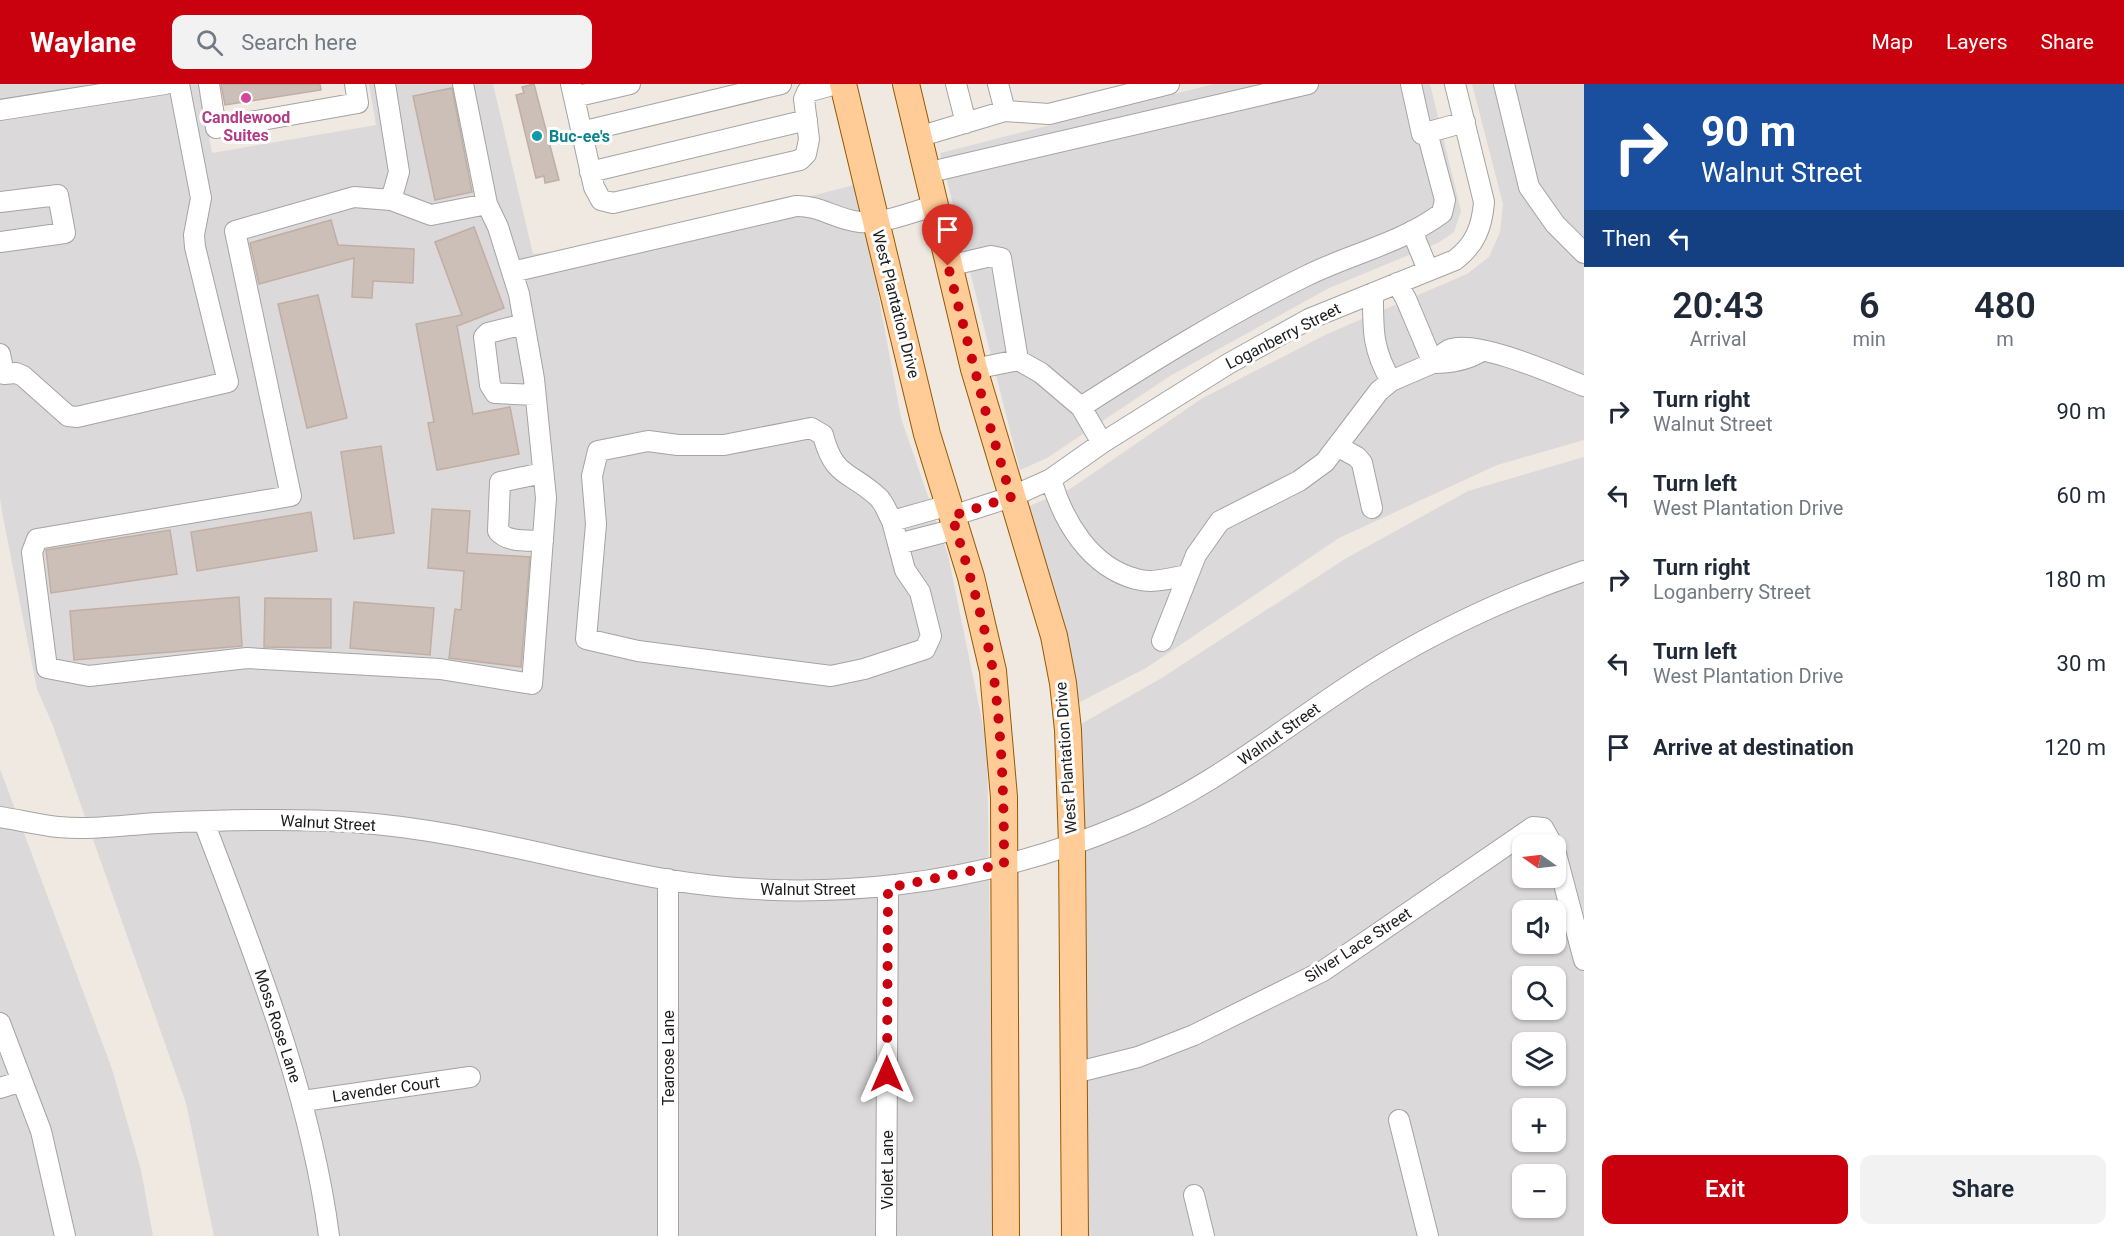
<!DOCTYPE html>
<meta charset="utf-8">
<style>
:root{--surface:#fff;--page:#f2f2f3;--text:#1f2937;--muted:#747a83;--accent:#c9000d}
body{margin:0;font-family:Roboto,sans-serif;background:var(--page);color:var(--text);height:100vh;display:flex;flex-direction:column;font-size:22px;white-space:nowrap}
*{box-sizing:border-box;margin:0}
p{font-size:20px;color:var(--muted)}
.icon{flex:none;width:33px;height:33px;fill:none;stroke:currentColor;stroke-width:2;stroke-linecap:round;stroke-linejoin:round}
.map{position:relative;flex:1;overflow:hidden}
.side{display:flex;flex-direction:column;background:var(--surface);width:540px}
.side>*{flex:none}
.banner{background:#1a4fa0;color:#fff;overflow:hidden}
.needle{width:39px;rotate:284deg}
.controls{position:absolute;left:1512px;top:750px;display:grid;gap:12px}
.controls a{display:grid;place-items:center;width:54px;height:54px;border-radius:12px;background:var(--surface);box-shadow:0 2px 4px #0004;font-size:30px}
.pin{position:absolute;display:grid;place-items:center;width:51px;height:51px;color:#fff;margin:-62px -26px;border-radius:50% 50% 50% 0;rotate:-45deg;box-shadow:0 0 6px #0007}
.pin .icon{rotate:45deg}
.me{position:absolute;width:66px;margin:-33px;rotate:0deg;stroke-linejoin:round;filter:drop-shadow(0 0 4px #0008)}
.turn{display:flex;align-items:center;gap:21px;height:126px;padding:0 18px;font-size:27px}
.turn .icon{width:78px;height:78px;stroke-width:2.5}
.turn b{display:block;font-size:42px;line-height:51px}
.then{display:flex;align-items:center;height:57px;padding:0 18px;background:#0003;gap:12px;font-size:22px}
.eta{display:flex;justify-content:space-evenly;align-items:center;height:102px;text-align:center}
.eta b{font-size:36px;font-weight:600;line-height:42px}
.primary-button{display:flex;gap:12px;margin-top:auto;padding:12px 18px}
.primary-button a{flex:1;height:69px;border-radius:12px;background:var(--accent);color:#fff;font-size:24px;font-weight:600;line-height:69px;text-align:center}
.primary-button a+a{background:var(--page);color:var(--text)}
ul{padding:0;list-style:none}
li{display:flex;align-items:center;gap:18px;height:84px;padding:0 18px}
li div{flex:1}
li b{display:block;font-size:22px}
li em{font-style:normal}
header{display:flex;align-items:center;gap:36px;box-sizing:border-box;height:84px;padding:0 30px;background:var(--accent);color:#fff}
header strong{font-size:28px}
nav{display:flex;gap:33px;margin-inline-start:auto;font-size:21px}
.search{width:420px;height:54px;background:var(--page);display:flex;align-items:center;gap:15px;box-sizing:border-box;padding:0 21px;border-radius:12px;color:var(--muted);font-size:22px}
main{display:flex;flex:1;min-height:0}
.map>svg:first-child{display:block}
</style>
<header>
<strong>Waylane</strong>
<div class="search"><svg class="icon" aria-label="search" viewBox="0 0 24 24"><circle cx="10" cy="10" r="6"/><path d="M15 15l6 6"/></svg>Search here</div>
<nav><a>Map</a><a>Layers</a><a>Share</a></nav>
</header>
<main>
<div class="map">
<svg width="1584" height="1152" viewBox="0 0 1584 1152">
<rect width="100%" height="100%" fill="#efe9e1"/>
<path fill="#dbd9d9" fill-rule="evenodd" d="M 0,0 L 199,0 L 212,69 L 376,41 L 369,0 L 493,0 L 533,170 L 623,160 L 858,100 L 901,334 L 948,471 L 987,661 L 994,1152 L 214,1152 L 186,1019 L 52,639 L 37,605 L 2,428 L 0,414 Z
M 1214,0 L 1430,0 L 1461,127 L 1454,148 L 1438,159 L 1329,204 L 1170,292 L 1047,374 L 1020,386 L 940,69 Z
M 1472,0 L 1584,0 L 1584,356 L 1497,381 L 1339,454 L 1146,584 L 1074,621 L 1027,423 L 1070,405 L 1201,315 L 1327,250 L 1467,190 L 1489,173 L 1500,148 L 1503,120 Z
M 1584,373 L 1584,1152 L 1088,1152 L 1081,640 L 1160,595 L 1345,475 L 1468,407 ZM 1522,760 L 1556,760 L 1556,794 L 1522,794 ZM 1522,826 L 1556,826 L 1556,860 L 1522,860 ZM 1522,892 L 1556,892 L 1556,926 L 1522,926 ZM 1522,958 L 1556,958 L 1556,992 L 1522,992 ZM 1522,1024 L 1556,1024 L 1556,1058 L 1522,1058 ZM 1522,1090 L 1556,1090 L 1556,1124 L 1522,1124 Z
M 0,685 L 112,985 L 141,1086 L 153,1152 L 0,1152 Z"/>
<path fill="#cbbfb7" stroke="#c2aea2" stroke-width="1.5" d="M 221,0 L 320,0 L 321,6 L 225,21 Z
M 534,0 L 559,96 L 545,99 L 544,92 L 536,94 L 516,11 L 524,9 L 522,3 Z
M 452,4 L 472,108 L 435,116 L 413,12 Z
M 331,136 L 338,161 L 414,165 L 413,199 L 373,197 L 372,214 L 352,213 L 354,174 L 259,200 L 250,159 Z
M 474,143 L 504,224 L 457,242 L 473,330 L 510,323 L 519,370 L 437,386 L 428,339 L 434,338 L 416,240 L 462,231 L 435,158 Z
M 318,211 L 347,334 L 307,344 L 278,220 Z
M 381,362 L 394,449 L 354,455 L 341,368 Z
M 432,425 L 470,427 L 467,469 L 530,473 L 521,583 L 449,574 L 455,525 L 461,526 L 464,487 L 428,484 Z
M 311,428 L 317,467 L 197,487 L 191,448 Z
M 170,446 L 177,490 L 51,509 L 46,466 Z
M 239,513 L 242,562 L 74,576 L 70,527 Z
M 265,514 L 331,515 L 331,564 L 264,563 Z
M 354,518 L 434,524 L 430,571 L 350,564 Z"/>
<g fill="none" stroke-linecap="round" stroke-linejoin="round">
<defs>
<path id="minor" d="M 209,0 L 216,44 L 358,19 L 355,0
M 385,0 L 399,88 L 391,116
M 463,0 L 487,120 L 498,143 L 519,210 L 534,295 L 546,414 L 532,600 L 440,585 L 247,574 L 89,592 L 47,584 L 32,468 L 37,455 L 291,412 L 235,147 L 354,113 L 391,116 L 431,131 L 487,120
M 571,0 L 594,103 L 601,116 L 613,119 L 800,76 L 806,70 L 809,55 L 804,15 L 807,8 L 836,0
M 956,0 L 966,39
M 998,0 L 1005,27
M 1411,0 L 1422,50 L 1465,38
M 1504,0 L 1529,103 L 1555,140 L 1584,169
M 574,13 L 630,0
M 0,26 L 165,0
M 581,48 L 781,0
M 918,53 L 1005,27 L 1049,30 L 1169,0
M 590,88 L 807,36
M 926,89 L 1308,0
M 0,118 L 58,111 L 65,149 L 0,158
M 1412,147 L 1428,186
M 948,182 L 991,172 L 1001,174 L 1018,276 L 974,285
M 512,188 L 796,122 C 819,121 837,136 860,138 C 884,140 911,128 934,122
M 1373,209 C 1373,245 1372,265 1391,297
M 524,240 L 488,249 L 484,253 L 490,301 L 495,309 L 535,311
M 1480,268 C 1465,277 1450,279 1433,279 C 1438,275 1444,267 1451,265 C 1480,257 1554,290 1584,302
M 0,270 L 4,290 L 16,289 L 23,292 L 68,332 L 77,333 L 228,298 L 195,163 L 194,151 L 201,114 L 179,0
M 1018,276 L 1041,289 L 1081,323
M 1102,359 L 1081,323 C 1154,276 1227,231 1306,192 C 1350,170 1402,159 1442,129 L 1445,116 L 1427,48
M 1337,362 L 1357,373 L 1362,379 L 1372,424
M 543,389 L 500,398 L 498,447 C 508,459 528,456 543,457
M 1051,395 C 1063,437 1090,483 1136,495 C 1152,500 1171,494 1187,491
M 952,432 L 1011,413 L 1051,395 L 1102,359 L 1228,280 L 1309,235 L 1455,176 C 1475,161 1482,143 1484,118 L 1455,0
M 892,437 L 905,486 L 920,508 L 931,552 L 925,565 L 864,585 L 831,592 L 638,567 L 586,555 L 596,440 L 592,392 L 598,367 L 648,357 L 678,361 L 724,361 L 811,344 L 823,351 C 834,394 850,387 878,413 C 884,418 888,430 892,437 L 949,421
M 898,460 L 956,445
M 1162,557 L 1196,471 L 1220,437 L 1299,397 L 1325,378 L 1379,307 L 1391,297 L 1433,279 L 1406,215 L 1397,199
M 0,733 C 19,736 39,741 58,743 C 92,746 124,741 158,739 C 222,736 287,734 351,738 C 458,745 558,776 664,795 C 818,821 979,802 1123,741 C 1212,704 1285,642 1365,591 C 1433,548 1508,513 1584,487
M 204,738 C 255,873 310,1007 329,1152
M 1556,770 L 1584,876
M 0,939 L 41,1047 L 65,1152
M 1074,989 L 1138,973 L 1194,951 L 1323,887 L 1533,743 L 1543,744 L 1552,760
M 0,1004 L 22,997
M 303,1017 L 470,993
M 1399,1036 L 1428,1152
M 1194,1111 L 1204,1152
M 668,1152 L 668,795
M 886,1152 L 888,804"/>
<path id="major" d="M 843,0 L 927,350 L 971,493 L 993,587 L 1004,713 L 1006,1152
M 906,0 L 974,285 L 1054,552 L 1063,599 L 1068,646 L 1072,760 L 1075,1152"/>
</defs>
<use href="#minor" stroke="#a4a4a4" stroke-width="22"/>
<use href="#major" stroke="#955a00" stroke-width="28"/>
<use href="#minor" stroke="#fff" stroke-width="20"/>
<use href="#major" stroke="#ffcb96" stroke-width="26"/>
</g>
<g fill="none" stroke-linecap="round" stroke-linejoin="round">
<path stroke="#c9000d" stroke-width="10" stroke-dasharray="0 18" d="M 887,990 L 888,804 L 1004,780 C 1004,716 1002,651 993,587 C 984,535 967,483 952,432 L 1011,413 L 986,329 L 948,182"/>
</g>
<circle fill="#d1479c" stroke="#fff" stroke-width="2" cx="246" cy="14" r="6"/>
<circle fill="#0f9aa8" stroke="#fff" stroke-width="2" cx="537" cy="52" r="6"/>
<g text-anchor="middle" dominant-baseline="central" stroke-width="6" stroke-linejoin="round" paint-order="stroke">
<g font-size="16" font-weight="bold" fill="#b23c85" stroke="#fff">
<text x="246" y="33">Candlewood<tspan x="246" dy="18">Suites</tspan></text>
</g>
<g font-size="16" font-weight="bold" fill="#0d838f" stroke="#fff" text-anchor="start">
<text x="549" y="52">Buc-ee's</text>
</g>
<g font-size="16" fill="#1d1d1d" stroke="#fff">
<text transform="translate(896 220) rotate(76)">West Plantation Drive</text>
<text transform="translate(1283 252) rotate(-27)">Loganberry Street</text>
<text transform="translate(1279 650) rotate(-35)">Walnut Street</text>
<text transform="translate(1066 674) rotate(-94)">West Plantation Drive</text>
<text transform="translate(328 739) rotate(3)">Walnut Street</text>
<text x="808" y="805">Walnut Street</text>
<text transform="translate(1358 861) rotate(-33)">Silver Lace Street</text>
<text transform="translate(278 942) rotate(72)">Moss Rose Lane</text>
<text transform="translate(668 974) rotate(-90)">Tearose Lane</text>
<text transform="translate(386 1005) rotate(-8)">Lavender Court</text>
<text transform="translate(887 1086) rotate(-90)">Violet Lane</text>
</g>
</g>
</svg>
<div class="controls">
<a><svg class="needle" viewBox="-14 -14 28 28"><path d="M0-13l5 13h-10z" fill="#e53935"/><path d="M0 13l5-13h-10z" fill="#747a83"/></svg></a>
<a><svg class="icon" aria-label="sound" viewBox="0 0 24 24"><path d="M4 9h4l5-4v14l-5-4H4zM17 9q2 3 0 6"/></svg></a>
<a><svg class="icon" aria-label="search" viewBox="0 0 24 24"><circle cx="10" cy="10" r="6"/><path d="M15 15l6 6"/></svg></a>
<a><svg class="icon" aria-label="layers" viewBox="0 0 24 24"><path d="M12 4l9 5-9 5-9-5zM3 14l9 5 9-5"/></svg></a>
<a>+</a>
<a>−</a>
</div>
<div class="pin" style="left:948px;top:182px;background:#d93025"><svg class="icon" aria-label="arrive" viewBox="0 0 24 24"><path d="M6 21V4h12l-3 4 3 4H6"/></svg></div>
<svg class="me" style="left:887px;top:990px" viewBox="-20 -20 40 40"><path d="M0-17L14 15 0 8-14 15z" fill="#c9000d" stroke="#fff" stroke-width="4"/></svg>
</div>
<section class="side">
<div class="banner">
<div class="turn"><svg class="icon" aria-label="right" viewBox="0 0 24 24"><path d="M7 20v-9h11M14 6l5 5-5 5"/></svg><div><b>90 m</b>Walnut Street</div></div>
<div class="then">Then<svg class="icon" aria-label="left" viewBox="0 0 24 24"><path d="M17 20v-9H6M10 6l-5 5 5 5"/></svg></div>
</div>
<div class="eta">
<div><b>20:43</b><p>Arrival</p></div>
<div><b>6</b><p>min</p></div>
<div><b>480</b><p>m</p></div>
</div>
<ul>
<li><svg class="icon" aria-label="right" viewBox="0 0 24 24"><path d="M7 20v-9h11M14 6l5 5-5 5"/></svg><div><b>Turn right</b><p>Walnut Street</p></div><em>90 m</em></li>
<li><svg class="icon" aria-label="left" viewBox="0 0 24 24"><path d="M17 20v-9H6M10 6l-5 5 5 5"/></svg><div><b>Turn left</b><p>West Plantation Drive</p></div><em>60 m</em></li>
<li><svg class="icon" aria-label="right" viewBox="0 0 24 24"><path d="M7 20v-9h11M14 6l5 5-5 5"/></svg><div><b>Turn right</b><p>Loganberry Street</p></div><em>180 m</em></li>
<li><svg class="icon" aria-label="left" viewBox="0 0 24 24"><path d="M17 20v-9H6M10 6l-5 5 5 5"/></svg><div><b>Turn left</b><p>West Plantation Drive</p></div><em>30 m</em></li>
<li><svg class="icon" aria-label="arrive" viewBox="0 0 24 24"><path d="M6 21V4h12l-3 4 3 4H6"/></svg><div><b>Arrive at destination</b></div><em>120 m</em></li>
</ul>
<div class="primary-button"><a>Exit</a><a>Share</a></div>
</section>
</main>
